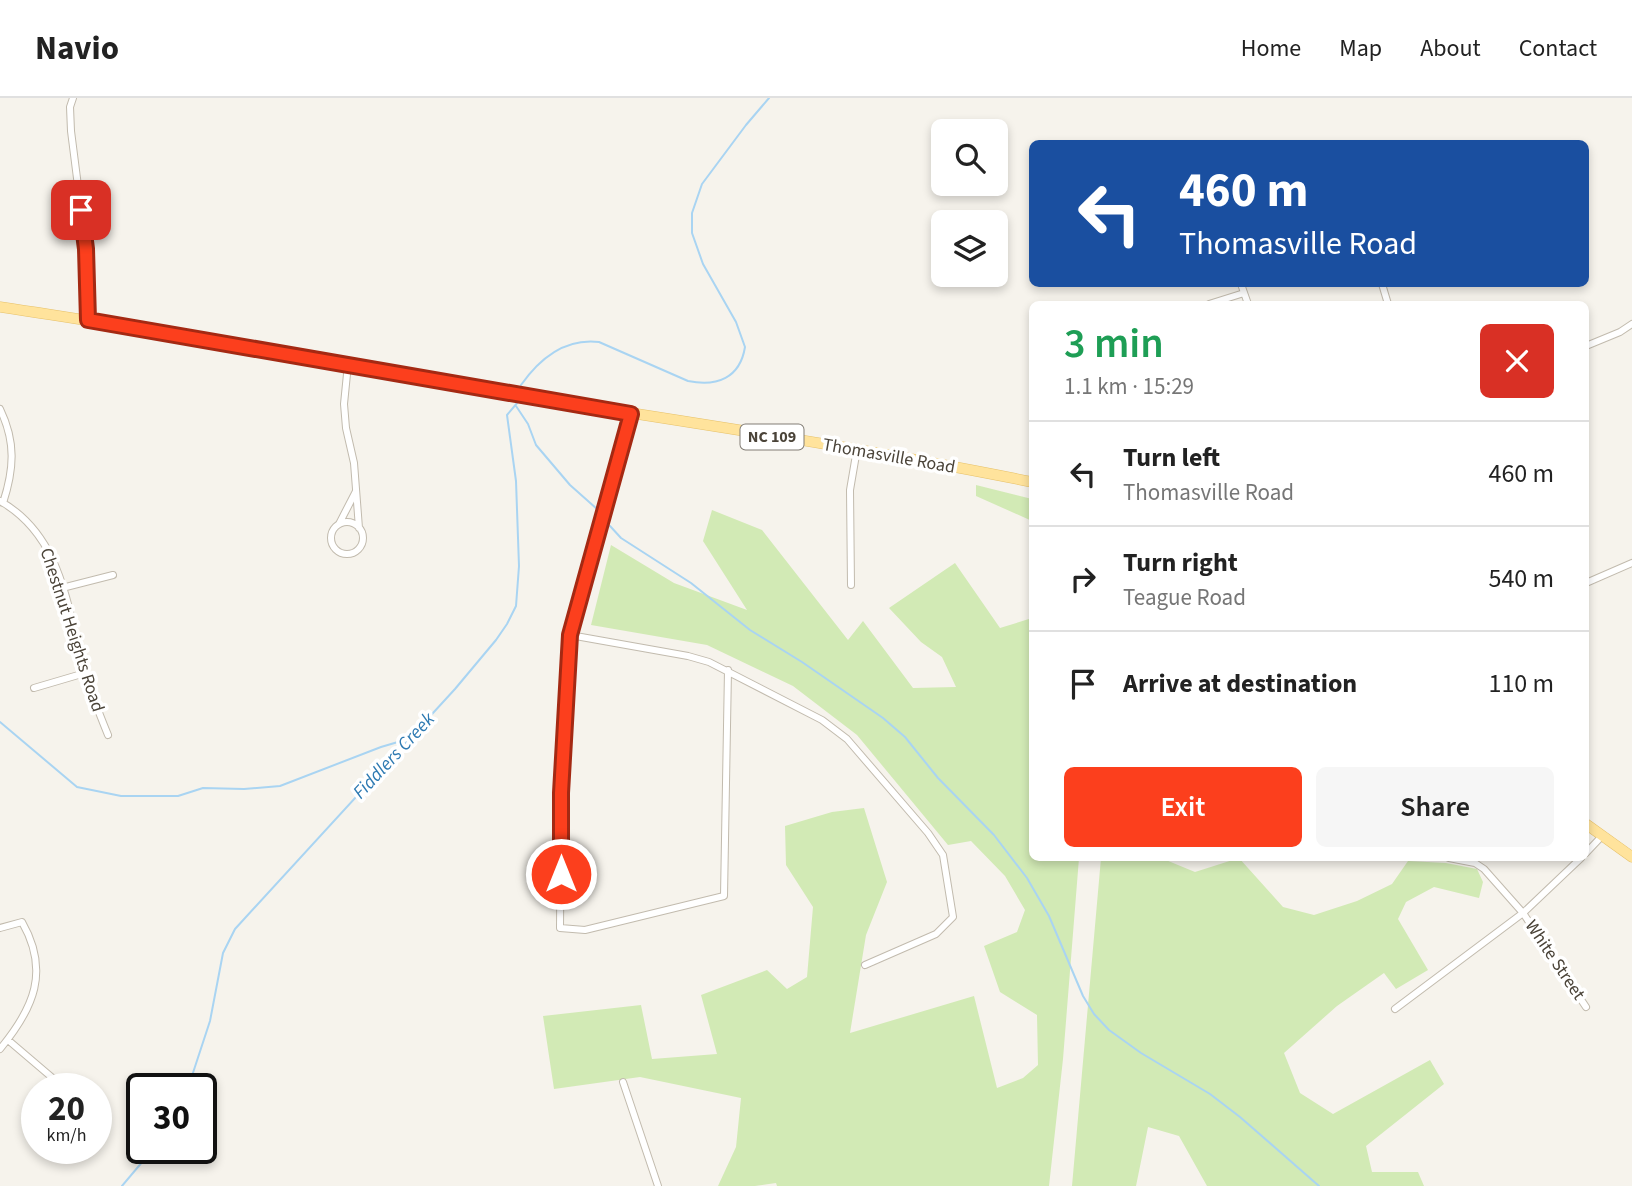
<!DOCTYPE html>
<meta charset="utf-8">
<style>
:root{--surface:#fff;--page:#f6f6f6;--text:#222;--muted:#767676;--line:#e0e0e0;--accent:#fc3f1d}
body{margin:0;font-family:"Source Sans 3",sans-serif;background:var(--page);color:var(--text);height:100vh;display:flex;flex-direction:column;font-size:26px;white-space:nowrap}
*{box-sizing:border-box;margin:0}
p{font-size:23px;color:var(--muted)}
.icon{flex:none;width:38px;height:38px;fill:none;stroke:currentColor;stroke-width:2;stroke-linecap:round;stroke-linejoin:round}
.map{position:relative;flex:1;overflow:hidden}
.details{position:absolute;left:1029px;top:203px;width:560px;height:560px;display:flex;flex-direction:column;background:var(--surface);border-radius:10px;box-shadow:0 4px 10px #0003}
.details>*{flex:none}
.guide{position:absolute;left:1029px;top:42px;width:560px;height:147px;border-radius:10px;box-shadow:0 4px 10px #0003;background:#1a4fa0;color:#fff;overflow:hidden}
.controls{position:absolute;left:931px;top:21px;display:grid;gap:14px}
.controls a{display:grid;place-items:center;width:77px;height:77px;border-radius:10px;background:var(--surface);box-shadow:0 4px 10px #0003;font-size:35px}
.speed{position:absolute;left:21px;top:975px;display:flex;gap:14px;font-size:35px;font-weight:700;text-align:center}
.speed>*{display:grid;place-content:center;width:91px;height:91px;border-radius:50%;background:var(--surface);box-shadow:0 4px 10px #0003;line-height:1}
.speed small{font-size:18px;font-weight:400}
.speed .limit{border:4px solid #111;border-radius:10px;background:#fff;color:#111}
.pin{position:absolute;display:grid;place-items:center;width:60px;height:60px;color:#fff;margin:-30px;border-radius:14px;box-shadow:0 4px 10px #0006}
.me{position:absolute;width:77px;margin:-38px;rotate:0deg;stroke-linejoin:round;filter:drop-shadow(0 0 5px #0008)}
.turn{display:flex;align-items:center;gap:24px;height:147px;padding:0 35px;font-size:32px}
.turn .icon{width:91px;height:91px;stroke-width:2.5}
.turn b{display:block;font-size:49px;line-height:60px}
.round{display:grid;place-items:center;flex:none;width:74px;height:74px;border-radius:10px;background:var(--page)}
.overview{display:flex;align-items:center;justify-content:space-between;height:119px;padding:0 35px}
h1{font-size:42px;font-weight:600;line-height:52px;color:#1e9e55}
.button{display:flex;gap:14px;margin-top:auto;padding:14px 35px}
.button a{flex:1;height:80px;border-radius:10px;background:var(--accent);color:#fff;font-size:28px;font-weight:600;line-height:80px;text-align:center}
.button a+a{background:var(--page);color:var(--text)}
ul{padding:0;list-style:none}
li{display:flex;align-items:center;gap:21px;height:105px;padding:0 35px;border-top:2px solid var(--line)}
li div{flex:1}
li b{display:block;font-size:26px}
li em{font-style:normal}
header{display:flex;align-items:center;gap:42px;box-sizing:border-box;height:98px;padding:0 35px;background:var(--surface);border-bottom:2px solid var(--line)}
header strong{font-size:33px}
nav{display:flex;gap:38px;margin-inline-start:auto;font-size:24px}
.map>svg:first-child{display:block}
</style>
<header>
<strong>Navio</strong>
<nav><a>Home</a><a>Map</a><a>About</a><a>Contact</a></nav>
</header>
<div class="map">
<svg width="1632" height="1088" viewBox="0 0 1632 1088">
<rect width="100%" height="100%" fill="#f6f3ec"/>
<path fill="#d2eab5" d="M 976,387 L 1032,401 L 1032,423 L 976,398 Z
M 712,412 L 762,432 L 848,542 L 863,523 L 913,590 L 956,589 L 942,559 L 921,544 L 889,510 L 955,465 L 1000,530 L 1032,520 L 1032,760 L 1079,760 L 1063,961 L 1049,1088 L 777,1088 L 776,1085 L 755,1088 L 718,1088 L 736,1049 L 741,1000 L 640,979 L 554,991 L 543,918 L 641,907 L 652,961 L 717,956 L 701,897 L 767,872 L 787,891 L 807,879 L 813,809 L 786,767 L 785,728 L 832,714 L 864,710 L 887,784 L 866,837 L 850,935 L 974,898 L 997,990 L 1023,980 L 1038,967 L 1037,917 L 1000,894 L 984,848 L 1017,834 L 1025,812 L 1005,778 L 971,743 L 948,747 L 857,637 L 793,588 L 707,547 L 591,527 L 611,447 L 674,485 L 747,512 L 703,443 Z
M 1101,760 L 1161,760 L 1195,774 L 1239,760 L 1283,809 L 1314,817 L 1357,803 L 1392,786 L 1408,763 L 1446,765 L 1477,771 L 1483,784 L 1479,800 L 1434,789 L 1406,804 L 1398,821 L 1428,872 L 1396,891 L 1384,875 L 1337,908 L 1284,955 L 1300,995 L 1333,1016 L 1430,962 L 1444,986 L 1366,1048 L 1372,1074 L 1418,1074 L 1424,1088 L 1207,1088 L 1179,1038 L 1148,1029 L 1136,1088 L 1072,1088 Z"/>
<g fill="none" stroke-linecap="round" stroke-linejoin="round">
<path stroke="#a9d4f2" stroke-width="2" d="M 521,287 C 540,260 565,240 599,244 L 688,283 C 717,289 740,280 745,249 L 736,224 L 703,166 L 692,135 L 692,115 L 702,86 L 746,27 L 769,0
M 516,308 L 528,326 L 536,347 L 570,387 L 597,411
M 610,428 L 621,440 L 691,485 L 750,532 L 802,564 L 883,620 L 905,639 L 938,680 L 994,737 L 1027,780 L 1049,818 L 1083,898 L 1094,916 L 1109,932 L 1141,955 L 1210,996 L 1240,1019 L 1319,1088
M 0,624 L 77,689 L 121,698 L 178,698 L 203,690 L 244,691 L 280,688 L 381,649 L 408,641
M 188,990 L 210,923 L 223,855 L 235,831 L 455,591 L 496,542 L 507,526 L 516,508 L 519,468 L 516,383 L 507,317 L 518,304
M 122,1088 L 154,1050"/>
<defs>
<path id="minor" d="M 73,0 L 70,9 L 71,33 L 86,151 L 88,222
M 1241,186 L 1248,206
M 1382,186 L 1388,206
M 1209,206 L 1244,195
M 1586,248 L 1620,234 L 1632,226
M 348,266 L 344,306 L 346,330 L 354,365 L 359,430
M 0,311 C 16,344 14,371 3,405
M 631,315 L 570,537 L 561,695 L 560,830 L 585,832 L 724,798 L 728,572
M 0,403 C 62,438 67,509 84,571 C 90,593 99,615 108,637
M331 440a16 16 0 1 1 32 0a16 16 0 1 1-32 0Z
M 339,426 L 356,393
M 1586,485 L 1632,465
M 851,487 L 850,392 L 857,351
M 62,490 L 113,477
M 570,537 L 688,558 L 709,564 L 822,622 L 847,641 L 928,735 L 943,757 L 953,819 L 936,836 L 865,867
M 34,590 L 85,575
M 1586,755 L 1602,738
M 1449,760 L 1475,765 L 1484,771 L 1523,815 L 1586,909
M 0,830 L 22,824 C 50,873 34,910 0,951
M 1395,911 L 1523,815 L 1581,760
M 8,942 L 62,988
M 623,984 L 658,1088"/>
<path id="primary" d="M 0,209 C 148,231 296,257 444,282 C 506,293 568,306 631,315 C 765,336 899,357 1032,384
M 1586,726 L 1632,759"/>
</defs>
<use href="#minor" stroke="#c2bbae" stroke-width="8"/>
<use href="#primary" stroke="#e6c16a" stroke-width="11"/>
<use href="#minor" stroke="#fff" stroke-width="6"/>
<use href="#primary" stroke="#ffe39c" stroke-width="10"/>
</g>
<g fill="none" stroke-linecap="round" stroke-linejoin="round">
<defs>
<path id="route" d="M 81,112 L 86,151 L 88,222 L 631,316 L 570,537 L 561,695 L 561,776"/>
</defs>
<use href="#route" stroke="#a42913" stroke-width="18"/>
<use href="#route" stroke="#fc3f1d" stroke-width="12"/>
</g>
<g text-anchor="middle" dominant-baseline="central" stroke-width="7" stroke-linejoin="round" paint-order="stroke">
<rect fill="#fff" stroke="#817c74" stroke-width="2" x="740.5" y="326.5" width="63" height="25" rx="5"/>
<g font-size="16" font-weight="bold" fill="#4b4439">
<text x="772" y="339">NC 109</text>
</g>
<g font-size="18" fill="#4b4439" stroke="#fff">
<text transform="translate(889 358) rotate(10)">Thomasville Road</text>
<text transform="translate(72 532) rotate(72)">Chestnut Heights Road</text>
<text transform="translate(1555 862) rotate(56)">White Street</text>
</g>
<g font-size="19" font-style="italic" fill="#2e7ab2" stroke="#fff">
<text transform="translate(394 658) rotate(-47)">Fiddlers Creek</text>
</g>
</g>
</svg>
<div class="controls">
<a><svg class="icon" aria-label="search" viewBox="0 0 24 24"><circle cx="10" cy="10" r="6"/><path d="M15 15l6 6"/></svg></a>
<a><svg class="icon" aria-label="layers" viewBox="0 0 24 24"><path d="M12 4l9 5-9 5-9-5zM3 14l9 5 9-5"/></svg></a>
</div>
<div class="speed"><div>20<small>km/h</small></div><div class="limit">30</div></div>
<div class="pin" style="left:81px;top:112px;background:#d93025"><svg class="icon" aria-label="arrive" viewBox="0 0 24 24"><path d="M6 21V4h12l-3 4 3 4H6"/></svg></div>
<svg class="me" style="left:561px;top:776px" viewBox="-20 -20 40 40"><circle r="17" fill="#fc3f1d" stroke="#fff" stroke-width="3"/><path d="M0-11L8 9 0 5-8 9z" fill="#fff"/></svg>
<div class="guide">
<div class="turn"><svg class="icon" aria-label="left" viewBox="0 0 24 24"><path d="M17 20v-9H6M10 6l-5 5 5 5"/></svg><div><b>460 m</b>Thomasville Road</div></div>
</div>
<section class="details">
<div class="overview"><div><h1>3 min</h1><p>1.1 km · 15:29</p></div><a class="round" style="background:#d93025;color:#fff"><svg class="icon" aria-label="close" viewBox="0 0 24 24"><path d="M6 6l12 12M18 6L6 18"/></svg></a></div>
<ul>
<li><svg class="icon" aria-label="left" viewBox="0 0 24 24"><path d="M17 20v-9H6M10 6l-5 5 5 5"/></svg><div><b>Turn left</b><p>Thomasville Road</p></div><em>460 m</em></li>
<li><svg class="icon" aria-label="right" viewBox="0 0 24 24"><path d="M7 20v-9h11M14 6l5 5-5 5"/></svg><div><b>Turn right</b><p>Teague Road</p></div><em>540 m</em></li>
<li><svg class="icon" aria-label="arrive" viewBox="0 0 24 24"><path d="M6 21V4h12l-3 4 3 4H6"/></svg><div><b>Arrive at destination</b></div><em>110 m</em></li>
</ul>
<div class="button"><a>Exit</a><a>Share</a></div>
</section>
</div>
